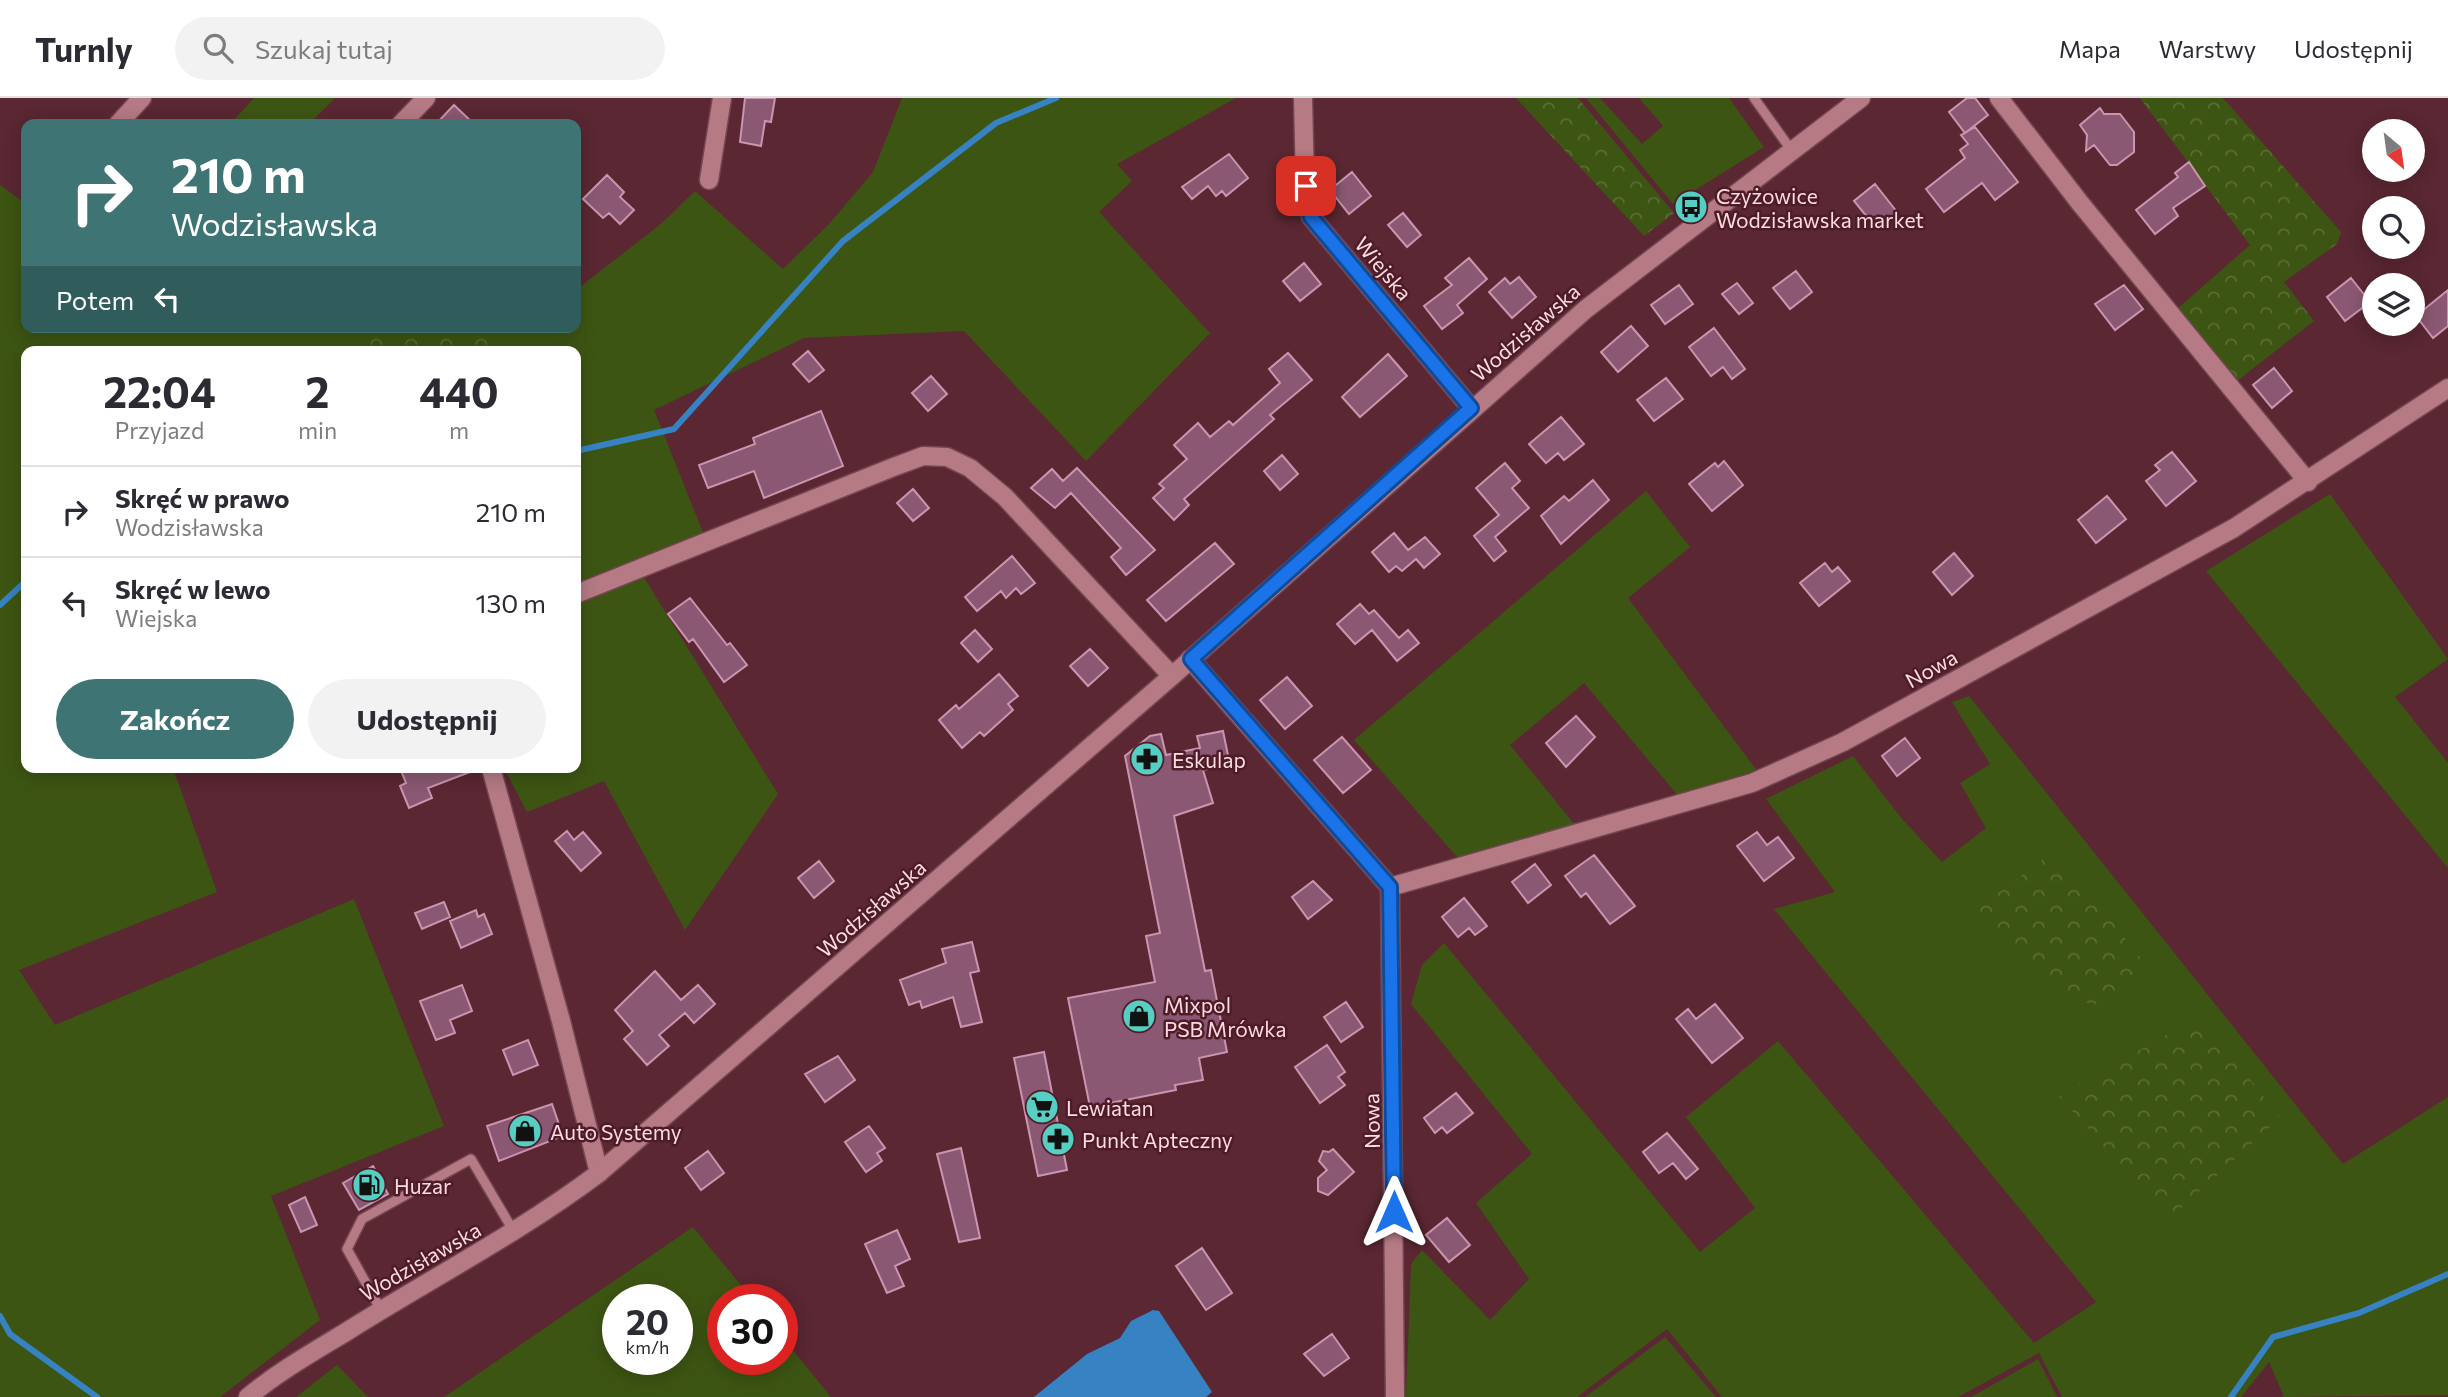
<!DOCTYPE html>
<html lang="pl">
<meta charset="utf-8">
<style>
:root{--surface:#fff;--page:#f2f2f3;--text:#2b2b33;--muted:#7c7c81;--line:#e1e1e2;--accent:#3e7474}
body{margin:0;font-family:Commissioner,sans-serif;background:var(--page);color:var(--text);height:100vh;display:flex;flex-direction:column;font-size:26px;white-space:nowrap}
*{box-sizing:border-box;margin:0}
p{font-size:23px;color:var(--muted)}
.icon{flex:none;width:38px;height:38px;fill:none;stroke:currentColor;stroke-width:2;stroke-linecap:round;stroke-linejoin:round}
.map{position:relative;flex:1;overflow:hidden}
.panel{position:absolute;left:21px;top:248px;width:560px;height:427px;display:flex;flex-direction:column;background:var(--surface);border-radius:14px;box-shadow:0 4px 18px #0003}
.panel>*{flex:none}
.top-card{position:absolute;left:21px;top:21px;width:560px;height:214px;border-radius:14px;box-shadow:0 4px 18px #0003;background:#3e7474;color:#fff;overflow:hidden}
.needle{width:46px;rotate:151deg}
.fabs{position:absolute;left:2362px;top:21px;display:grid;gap:14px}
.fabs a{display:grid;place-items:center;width:63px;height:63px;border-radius:50%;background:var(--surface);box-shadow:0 4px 18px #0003;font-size:35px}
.speed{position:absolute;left:602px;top:1186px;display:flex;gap:14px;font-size:35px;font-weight:700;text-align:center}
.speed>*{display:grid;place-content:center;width:91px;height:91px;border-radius:50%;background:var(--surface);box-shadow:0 4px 18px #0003;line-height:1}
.speed small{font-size:18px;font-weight:400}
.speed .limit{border:10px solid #d22;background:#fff;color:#111}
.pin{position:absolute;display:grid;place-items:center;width:60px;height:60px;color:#fff;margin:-30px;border-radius:14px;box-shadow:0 4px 10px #0006}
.me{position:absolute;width:77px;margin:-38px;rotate:0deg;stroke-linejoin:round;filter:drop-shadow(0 0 5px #0008)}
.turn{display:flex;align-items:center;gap:24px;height:147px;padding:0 35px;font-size:32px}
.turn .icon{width:91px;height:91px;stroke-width:2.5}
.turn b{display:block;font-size:49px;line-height:60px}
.then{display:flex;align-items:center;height:66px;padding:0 35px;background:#0003;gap:14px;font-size:26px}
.eta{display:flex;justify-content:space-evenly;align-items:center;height:119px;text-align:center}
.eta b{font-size:42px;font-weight:700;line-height:49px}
.button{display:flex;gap:14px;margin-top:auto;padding:14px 35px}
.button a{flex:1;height:80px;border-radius:42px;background:var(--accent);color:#fff;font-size:28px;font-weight:700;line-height:80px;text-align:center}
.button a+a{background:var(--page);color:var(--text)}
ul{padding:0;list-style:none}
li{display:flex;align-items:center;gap:21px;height:91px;padding:0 35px;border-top:2px solid var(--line)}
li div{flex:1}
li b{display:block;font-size:26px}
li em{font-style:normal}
header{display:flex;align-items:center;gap:42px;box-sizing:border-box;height:98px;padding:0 35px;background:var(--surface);border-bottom:2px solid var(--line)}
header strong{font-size:33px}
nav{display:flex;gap:38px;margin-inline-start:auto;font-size:24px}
.search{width:490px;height:63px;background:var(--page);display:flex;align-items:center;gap:18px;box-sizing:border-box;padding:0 24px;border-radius:38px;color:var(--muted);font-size:26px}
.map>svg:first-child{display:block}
</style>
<header>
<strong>Turnly</strong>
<div class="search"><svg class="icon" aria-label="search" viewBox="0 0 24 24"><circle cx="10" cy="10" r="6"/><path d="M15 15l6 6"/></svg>Szukaj tutaj</div>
<nav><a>Mapa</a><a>Warstwy</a><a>Udostępnij</a></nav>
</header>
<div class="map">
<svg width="2448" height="1299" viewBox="0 0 2448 1299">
<defs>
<pattern id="forest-crowns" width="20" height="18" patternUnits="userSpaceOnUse" patternTransform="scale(1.75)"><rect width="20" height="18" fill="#3d5513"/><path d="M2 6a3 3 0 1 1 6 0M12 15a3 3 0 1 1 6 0" fill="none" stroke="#5a6d35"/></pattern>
</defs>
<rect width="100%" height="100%" fill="#5a2732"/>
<path fill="#3d5513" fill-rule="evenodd" d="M 254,0 L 335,0 L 309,26 L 230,26 Z
M 902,0 L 1236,0 L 1117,66 L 1132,83 L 1099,114 L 1210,235 L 1086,363 L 964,233 L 804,240 L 654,312 L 704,437 L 635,465 L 778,696 L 685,832 L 604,683 L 527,714 L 504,670 L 576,670 L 576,254 L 26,254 L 26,670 L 173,670 L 217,794 L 19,872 L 55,927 L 354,801 L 444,1028 L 271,1098 L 320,1222 L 220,1299 L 0,1299 L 0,87 L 26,106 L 26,229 L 576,229 L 576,192 L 662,125 L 695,93 L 783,171 L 830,125 L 873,74 Z
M 1586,0 L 1600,0 L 1642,46 L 1663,28 L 1639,0 L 1729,0 L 1764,49 L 1673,106 Z
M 1646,393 L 1690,449 L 1628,500 L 1758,674 L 1679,699 L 1584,585 L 1510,647 L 1575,727 L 1459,761 L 1354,642 Z
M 2330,396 L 2448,561 L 2395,599 L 2448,665 L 2448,770 L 2206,473 Z
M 1969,598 L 2343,1066 L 2448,999 L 2448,1297 L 2284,1299 L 2269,1264 L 2241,1299 L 2062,1299 L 2039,1255 L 1958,1299 L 1722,1299 L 1667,1231 L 1577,1299 L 1406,1299 L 1411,1166 L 1422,1152 L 1490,1222 L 1529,1181 L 1476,1105 L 1532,1056 L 1411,906 L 1422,867 L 1444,845 L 1700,1154 L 1755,1110 L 1686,1019 L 1778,943 L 2034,1245 L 2096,1204 L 1774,811 L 1835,794 L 1766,701 L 1853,658 L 1903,722 L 1942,764 L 1986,730 L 1960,685 L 1990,666 L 1952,604 Z
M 693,1129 L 753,1202 L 723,1202 L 723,1262 L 782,1262 L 782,1239 L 831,1299 L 444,1299 ZM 618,1202 L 677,1202 L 677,1262 L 618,1262 Z
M 1665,1239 L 1716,1299 L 1585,1299 Z
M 2038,1261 L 2057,1299 L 1971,1299 Z
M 337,1267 L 368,1299 L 296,1299 Z"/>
<path fill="url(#forest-crowns)" d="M 1516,0 L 1578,0 L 1674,115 L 1644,138 Z
M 2140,0 L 2223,0 L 2341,134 L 2337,146 L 2284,184 L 2314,223 L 2237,283 L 2177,211 L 2250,147 Z
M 360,229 L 498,229 L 509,254 L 365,254 Z
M 2056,752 L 2150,872 L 2093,908 L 2018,864 L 1974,813 Z
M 2201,917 L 2280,1020 L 2168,1122 L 2059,998 Z"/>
<path fill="#3682c2" d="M 1153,1212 L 1159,1213 L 1212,1294 L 1206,1299 L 1034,1299 L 1087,1256 L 1120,1240 L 1131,1223 Z"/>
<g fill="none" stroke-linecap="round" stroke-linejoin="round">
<path stroke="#3682c2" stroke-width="6" d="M 576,353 L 674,331 L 843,143 L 996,25 L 1056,0
M 0,507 L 26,483
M 0,1218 L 10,1236 L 97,1299
M 2231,1299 L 2273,1239 L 2359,1215 L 2448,1176"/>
</g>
<path fill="#8a5872" stroke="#cb94af" stroke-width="2" d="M 745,0 L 775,0 L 771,24 L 765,23 L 761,48 L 740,44 Z
M 1967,0 L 1975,0 L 1988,17 L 1965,35 L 1949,14 Z
M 454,7 L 474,26 L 436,26 Z
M 2100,10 L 2104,16 L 2120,16 L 2134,34 L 2134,54 L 2117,67 L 2110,67 L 2094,47 L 2086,53 L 2087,37 L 2080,27 Z
M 1975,29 L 2018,84 L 1995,102 L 1982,85 L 1944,114 L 1926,91 L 1965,60 L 1960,52 L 1968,46 L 1961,37 Z
M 1229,56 L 1248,80 L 1226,98 L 1222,93 L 1216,98 L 1208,88 L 1192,101 L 1182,89 Z
M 2189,64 L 2205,88 L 2173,110 L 2178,118 L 2155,136 L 2136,112 L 2178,79 L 2175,75 Z
M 1352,74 L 1371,98 L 1349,116 L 1330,92 Z
M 607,77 L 624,94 L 620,99 L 634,112 L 620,126 L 609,115 L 603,120 L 583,101 Z
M 1875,86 L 1897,114 L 1876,130 L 1854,103 Z
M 1403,115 L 1421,137 L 1407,149 L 1388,127 Z
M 1469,160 L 1487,181 L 1457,207 L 1463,215 L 1442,231 L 1424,208 L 1452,187 L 1445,180 Z
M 1304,165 L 1321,186 L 1300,203 L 1283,183 Z
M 1796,173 L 1812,194 L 1790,211 L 1773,190 Z
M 1519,179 L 1536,199 L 1512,220 L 1489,194 L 1505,180 L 1510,186 Z
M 2351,180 L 2370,204 L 2345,223 L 2327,199 Z
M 1737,185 L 1753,205 L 1739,216 L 1722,196 Z
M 1679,187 L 1693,206 L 1665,226 L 1651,207 Z
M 2124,187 L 2143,211 L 2115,232 L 2095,206 Z
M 2448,192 L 2448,228 L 2433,240 L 2416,218 Z
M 1631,228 L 1648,248 L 1618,274 L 1601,254 Z
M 1714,230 L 1745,271 L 1732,281 L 1723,269 L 1711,278 L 1689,249 Z
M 808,253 L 824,272 L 809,284 L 793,266 Z
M 1288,255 L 1312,282 L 1270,317 L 1274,321 L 1184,401 L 1189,407 L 1174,422 L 1153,400 L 1164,390 L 1159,386 L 1187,361 L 1174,347 L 1198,325 L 1210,339 L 1229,323 L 1233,327 L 1280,285 L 1269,271 Z
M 1388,256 L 1407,278 L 1360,319 L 1342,299 Z
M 2274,270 L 2292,293 L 2272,310 L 2253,287 Z
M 931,278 L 947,296 L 928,313 L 912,295 Z
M 1666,280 L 1683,301 L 1654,323 L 1637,302 Z
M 821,313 L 843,368 L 764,400 L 754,373 L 708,390 L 699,367 L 755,346 L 753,340 Z
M 1561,319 L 1584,346 L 1564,362 L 1558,355 L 1546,365 L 1529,346 Z
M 2172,354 L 2196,383 L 2166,408 L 2146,383 L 2160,372 L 2155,367 Z
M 1282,357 L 1298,376 L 1280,392 L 1264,373 Z
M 1724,363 L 1743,387 L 1712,413 L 1689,386 L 1715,365 L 1718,369 Z
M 1505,365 L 1520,383 L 1512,390 L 1529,410 L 1495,439 L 1506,453 L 1494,463 L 1474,438 L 1499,417 L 1476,390 Z
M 1077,370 L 1155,452 L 1126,477 L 1111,459 L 1121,450 L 1071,395 L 1055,410 L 1031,390 L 1052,371 L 1063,383 Z
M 1593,382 L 1609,402 L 1561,446 L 1541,418 L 1564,398 L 1569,403 Z
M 913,391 L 929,410 L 913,423 L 897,405 Z
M 2107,398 L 2126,421 L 2096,445 L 2078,422 Z
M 1394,435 L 1408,452 L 1425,439 L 1440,456 L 1424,470 L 1416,461 L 1402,473 L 1396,468 L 1389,474 L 1372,454 Z
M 1215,445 L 1234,466 L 1166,523 L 1147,502 Z
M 1954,455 L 1973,478 L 1952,497 L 1933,474 Z
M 1012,458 L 1035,485 L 1021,496 L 1016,490 L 1006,500 L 1001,493 L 977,513 L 965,499 Z
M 1825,465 L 1832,474 L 1838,469 L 1850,483 L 1819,508 L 1800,485 Z
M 690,500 L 727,547 L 730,545 L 747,567 L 724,584 L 693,541 L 689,544 L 668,516 Z
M 1360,506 L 1369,516 L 1374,512 L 1399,540 L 1408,532 L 1419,545 L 1397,563 L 1372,532 L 1355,546 L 1337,526 Z
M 975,532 L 992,551 L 978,564 L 961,545 Z
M 1090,551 L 1108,570 L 1088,588 L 1070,568 Z
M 999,576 L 1018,598 L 1008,606 L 1013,612 L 984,638 L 980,634 L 962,650 L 939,622 L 956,607 L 959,611 Z
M 1287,579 L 1312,608 L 1285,631 L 1260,602 Z
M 1576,618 L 1595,639 L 1566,669 L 1546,645 Z
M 1223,633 L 1230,667 L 1203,672 L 1213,705 L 1174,718 L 1205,873 L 1211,872 L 1227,954 L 1199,960 L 1203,982 L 1175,987 L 1176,992 L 1090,1009 L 1068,900 L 1155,884 L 1146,838 L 1160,835 L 1125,658 L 1150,638 L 1161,636 L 1166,657 L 1200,650 L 1197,638 Z
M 1342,639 L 1371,672 L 1343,695 L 1314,662 Z
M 1905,640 L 1920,660 L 1897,678 L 1882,658 Z
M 400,670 L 475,670 L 475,672 L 428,690 L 432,700 L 409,710 L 400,688 L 406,685 Z
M 567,733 L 574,742 L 583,734 L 601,755 L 581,773 L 555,743 Z
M 1757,734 L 1767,747 L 1778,739 L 1794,760 L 1764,783 L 1737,748 Z
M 1594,757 L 1635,808 L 1610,826 L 1586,795 L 1581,799 L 1565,778 Z
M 819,763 L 834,783 L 814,800 L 798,780 Z
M 1535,766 L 1551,787 L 1528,805 L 1512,784 Z
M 1313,783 L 1332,802 L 1308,821 L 1292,799 Z
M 1464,800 L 1487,828 L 1475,837 L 1469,830 L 1458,839 L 1442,819 Z
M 444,804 L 450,819 L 422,831 L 415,815 Z
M 476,812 L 478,819 L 484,816 L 492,836 L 461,850 L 450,823 Z
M 972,844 L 979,873 L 970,875 L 982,924 L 961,929 L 953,899 L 922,910 L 920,903 L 909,907 L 900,882 L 946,865 L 942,851 Z
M 655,873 L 681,902 L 698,887 L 715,906 L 694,925 L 685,915 L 659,937 L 669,948 L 647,967 L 624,941 L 633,933 L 615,912 Z
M 462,887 L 472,913 L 450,922 L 455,935 L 436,942 L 420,903 Z
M 1346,904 L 1363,929 L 1341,944 L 1324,919 Z
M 1715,906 L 1743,940 L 1712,965 L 1676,921 L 1688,911 L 1696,921 Z
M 528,942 L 538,967 L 513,977 L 503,952 Z
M 1327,947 L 1345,974 L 1338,979 L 1345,987 L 1320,1005 L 1295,969 Z
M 1044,954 L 1067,1072 L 1038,1078 L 1014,960 Z
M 838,958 L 855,982 L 825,1004 L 805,976 Z
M 1456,995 L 1473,1015 L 1447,1035 L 1442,1029 L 1435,1035 L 1424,1020 Z
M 552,1006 L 563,1038 L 499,1063 L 487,1028 Z
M 869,1028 L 885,1050 L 877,1055 L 882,1063 L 866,1074 L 845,1044 Z
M 1667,1035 L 1698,1071 L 1686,1081 L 1673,1065 L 1659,1075 L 1643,1054 Z
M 961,1050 L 980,1140 L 959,1144 L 937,1056 Z
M 1333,1051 L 1354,1074 L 1328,1097 L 1318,1093 L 1318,1080 L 1327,1072 L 1319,1063 L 1323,1053 L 1329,1054 Z
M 708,1053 L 724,1075 L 701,1092 L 685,1070 Z
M 373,1068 L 388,1096 L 359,1112 L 343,1085 Z
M 305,1099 L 317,1127 L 301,1134 L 289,1107 Z
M 1447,1120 L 1470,1147 L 1449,1164 L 1426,1137 Z
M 897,1132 L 910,1161 L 895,1168 L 904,1188 L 887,1195 L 865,1146 Z
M 1202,1150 L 1232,1195 L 1206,1212 L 1176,1168 Z
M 1332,1236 L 1349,1260 L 1324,1278 L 1304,1256 Z"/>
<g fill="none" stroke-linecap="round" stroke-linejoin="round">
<defs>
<path id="lane" d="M 1754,0 L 1792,53
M 381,1212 L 347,1151 L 362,1121 L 471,1061 L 514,1134"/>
<path id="street" d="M 1303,0 L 1305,87 L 1311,119 L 1471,310
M 1999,0 L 2080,105 L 2308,384
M 118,26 L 142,0
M 401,26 L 426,0
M 709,82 L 722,0
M 576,496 L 891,370 L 923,358 L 947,359 L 970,370 L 1005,399 L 1172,578
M 1190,561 L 1390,789 L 1752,685 L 1843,644 L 2234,430 L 2448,290
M 491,670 L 561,923 L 599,1075
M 1390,789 L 1395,1299"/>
<path id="secondary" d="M 248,1299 C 278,1274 313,1254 346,1234 C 430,1181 519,1135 599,1075 L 1172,578 L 1586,211 L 1861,0"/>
</defs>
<use href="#lane" stroke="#734651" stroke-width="12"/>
<use href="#street" stroke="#734651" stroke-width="21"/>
<use href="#secondary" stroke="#734651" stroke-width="21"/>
<use href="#lane" stroke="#b57a84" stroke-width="9"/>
<use href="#street" stroke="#b57a84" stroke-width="18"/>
<use href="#secondary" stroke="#b57a84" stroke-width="18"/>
</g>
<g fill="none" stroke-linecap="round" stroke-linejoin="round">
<defs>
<path id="route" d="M 1306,88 L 1311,119 L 1471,310 L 1191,561 L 1390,789 L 1394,1114"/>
</defs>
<use href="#route" stroke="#114b97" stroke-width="18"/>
<use href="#route" stroke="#1a73e8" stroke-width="12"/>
</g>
<defs>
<symbol id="bus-disc" viewBox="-11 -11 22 22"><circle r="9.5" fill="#56cec3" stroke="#4e1c28"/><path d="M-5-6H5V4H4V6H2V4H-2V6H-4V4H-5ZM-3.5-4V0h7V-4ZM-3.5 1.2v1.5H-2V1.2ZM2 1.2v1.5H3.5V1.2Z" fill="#111"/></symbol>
<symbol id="pharmacy-disc" viewBox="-11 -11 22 22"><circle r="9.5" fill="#56cec3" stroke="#4e1c28"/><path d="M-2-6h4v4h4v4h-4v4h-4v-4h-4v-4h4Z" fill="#111"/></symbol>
<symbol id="shop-disc" viewBox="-11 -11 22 22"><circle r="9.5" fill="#56cec3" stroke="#4e1c28"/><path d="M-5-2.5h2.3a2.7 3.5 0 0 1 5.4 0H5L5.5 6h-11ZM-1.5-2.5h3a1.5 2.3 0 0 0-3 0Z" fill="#111"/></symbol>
<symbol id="supermarket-disc" viewBox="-11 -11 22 22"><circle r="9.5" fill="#56cec3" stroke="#4e1c28"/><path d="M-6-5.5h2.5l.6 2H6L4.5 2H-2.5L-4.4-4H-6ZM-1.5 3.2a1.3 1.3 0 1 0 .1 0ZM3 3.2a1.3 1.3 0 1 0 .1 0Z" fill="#111"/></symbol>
<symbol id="fuel-disc" viewBox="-11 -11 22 22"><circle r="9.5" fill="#56cec3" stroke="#4e1c28"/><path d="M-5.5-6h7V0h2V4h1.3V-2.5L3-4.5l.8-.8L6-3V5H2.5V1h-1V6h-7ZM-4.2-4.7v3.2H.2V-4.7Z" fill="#111"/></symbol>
</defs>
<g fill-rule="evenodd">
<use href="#bus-disc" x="1672" y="90" width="38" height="38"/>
<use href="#pharmacy-disc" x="1128" y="642" width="38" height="38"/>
<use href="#shop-disc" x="1120" y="899" width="38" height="38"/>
<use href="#supermarket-disc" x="1023" y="990" width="38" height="38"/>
<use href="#shop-disc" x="506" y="1014" width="38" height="38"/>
<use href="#pharmacy-disc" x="1039" y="1022" width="38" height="38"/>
<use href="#fuel-disc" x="350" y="1068" width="38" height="38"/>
</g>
<g text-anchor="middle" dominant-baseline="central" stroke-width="5" stroke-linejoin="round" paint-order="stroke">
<g font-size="21" fill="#fddbe0" stroke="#4e1c28" text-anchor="start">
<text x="1716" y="97">Czyżowice<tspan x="1716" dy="24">Wodzisławska market</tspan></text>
<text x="1172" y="661">Eskulap</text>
<text x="1164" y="906">Mixpol<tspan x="1164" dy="24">PSB Mrówka</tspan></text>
<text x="1066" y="1009">Lewiatan</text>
<text x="550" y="1033">Auto Systemy</text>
<text x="1082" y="1041">Punkt Apteczny</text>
<text x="394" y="1087">Huzar</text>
</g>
<g font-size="21" fill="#fddbe0" stroke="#4e1c28">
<text transform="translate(1384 170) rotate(50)">Wiejska</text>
<text transform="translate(1525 234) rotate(-41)">Wodzisławska</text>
<text transform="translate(1931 570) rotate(-29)">Nowa</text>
<text transform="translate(871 810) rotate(-41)">Wodzisławska</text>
<text transform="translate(1371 1023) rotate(-91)">Nowa</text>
<text transform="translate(420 1163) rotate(-30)">Wodzisławska</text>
</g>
</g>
</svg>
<div class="fabs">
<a><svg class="needle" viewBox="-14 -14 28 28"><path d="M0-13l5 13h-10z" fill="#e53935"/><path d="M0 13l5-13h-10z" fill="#7c7c81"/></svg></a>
<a><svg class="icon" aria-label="search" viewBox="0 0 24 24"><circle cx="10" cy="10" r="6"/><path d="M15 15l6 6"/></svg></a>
<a><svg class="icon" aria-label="layers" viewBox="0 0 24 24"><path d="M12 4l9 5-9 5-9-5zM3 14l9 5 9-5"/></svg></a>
</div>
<div class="speed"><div>20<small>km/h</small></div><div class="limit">30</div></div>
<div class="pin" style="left:1306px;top:88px;background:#d93025"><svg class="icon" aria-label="arrive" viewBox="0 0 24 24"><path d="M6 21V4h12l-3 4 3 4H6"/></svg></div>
<svg class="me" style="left:1394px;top:1114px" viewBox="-20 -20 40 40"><path d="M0-17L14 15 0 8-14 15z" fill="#1a73e8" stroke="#fff" stroke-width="4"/></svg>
<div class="top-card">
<div class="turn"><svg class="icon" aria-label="right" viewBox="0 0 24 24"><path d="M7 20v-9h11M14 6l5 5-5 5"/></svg><div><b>210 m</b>Wodzisławska</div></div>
<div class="then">Potem<svg class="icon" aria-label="left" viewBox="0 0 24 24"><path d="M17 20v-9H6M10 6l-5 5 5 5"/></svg></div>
</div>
<section class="panel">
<div class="eta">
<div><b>22:04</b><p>Przyjazd</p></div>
<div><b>2</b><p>min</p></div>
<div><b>440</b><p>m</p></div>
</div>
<ul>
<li><svg class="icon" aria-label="right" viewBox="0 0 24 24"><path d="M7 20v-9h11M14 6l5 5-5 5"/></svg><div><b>Skręć w prawo</b><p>Wodzisławska</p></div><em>210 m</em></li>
<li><svg class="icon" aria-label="left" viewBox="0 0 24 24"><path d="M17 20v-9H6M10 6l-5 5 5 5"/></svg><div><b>Skręć w lewo</b><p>Wiejska</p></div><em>130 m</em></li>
</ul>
<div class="button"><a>Zakończ</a><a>Udostępnij</a></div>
</section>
</div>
